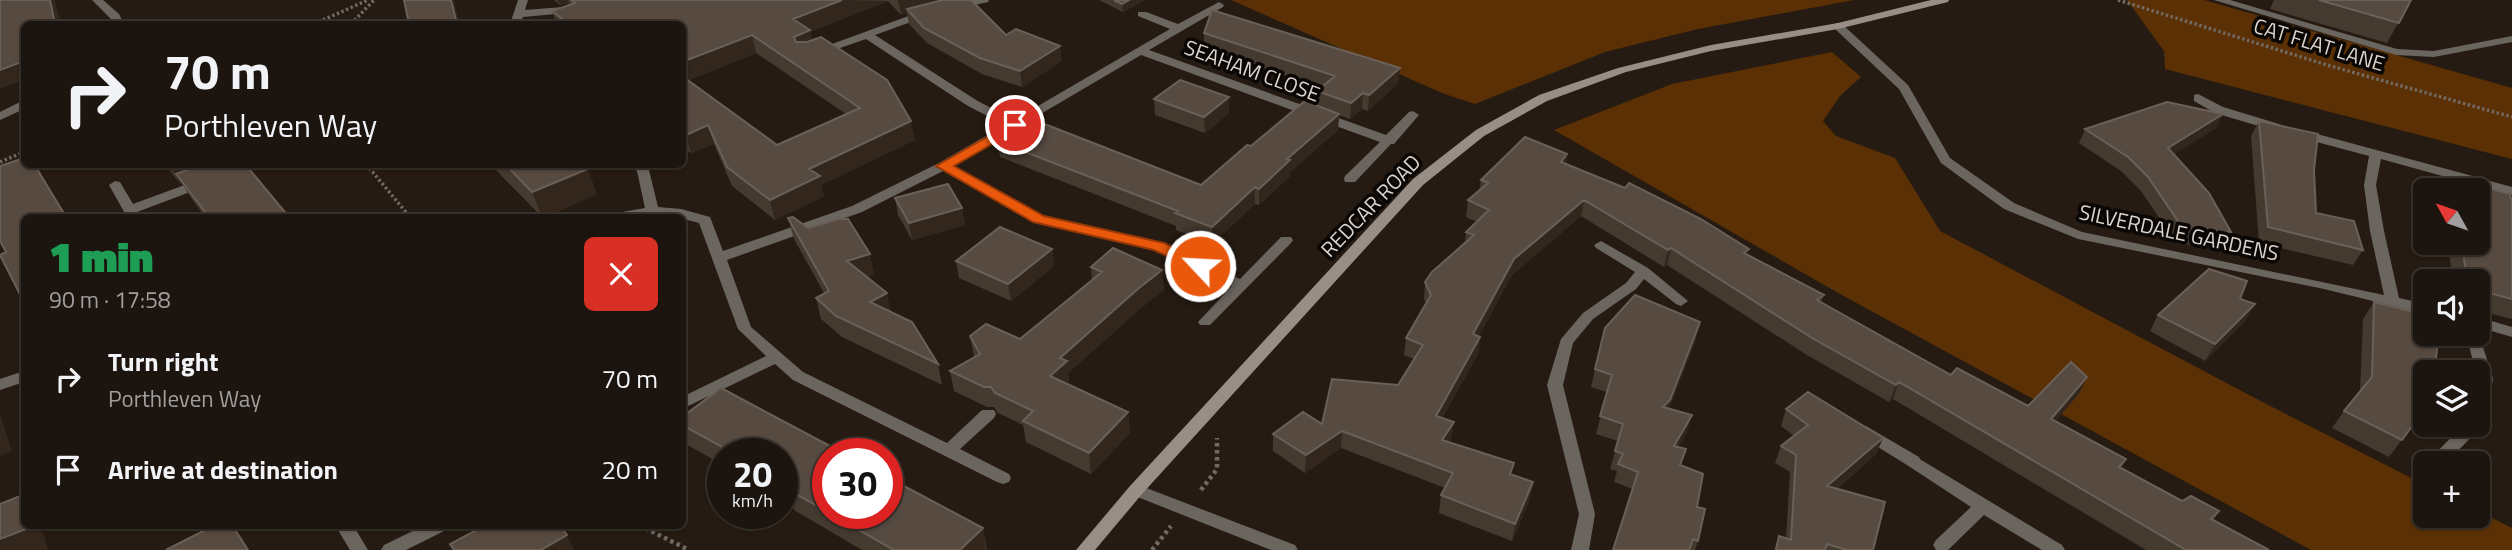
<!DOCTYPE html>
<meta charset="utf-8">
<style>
body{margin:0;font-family:"Titillium Web",sans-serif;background:#29211c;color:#f1f3f6;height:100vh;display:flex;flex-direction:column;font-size:26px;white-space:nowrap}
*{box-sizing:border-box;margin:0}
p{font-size:23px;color:#a09e9e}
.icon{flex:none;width:38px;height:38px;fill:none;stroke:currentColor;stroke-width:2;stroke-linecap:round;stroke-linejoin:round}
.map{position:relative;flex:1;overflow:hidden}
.panel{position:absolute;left:21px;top:214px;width:665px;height:315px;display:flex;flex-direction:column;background:#1c140e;border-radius:10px;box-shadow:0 2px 5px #0004,0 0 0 2px #3a332e}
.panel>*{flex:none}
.top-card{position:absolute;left:21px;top:21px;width:665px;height:147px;border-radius:10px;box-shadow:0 2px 5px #0004,0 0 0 2px #3a332e;background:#1c140e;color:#f1f3f6;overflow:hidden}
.needle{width:46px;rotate:310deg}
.tools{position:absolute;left:2413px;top:178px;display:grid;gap:14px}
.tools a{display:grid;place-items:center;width:77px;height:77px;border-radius:10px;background:#1c140e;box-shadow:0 2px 5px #0004,0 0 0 2px #3a332e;font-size:35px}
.speed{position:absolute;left:707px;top:438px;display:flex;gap:14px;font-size:35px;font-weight:700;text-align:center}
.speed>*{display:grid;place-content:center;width:91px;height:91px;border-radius:50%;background:#1c140e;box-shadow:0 2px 5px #0004,0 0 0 2px #3a332e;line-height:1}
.speed small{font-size:18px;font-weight:400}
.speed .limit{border:10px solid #d22;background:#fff;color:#111}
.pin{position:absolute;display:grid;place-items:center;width:60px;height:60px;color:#fff;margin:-30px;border:4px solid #fff;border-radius:50%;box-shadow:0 2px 7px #0007}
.me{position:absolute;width:77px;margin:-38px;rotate:295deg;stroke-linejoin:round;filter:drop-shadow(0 0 5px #0008)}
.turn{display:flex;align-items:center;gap:24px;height:147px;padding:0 28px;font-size:32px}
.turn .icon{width:91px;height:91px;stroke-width:2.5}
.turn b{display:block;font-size:49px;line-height:60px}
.round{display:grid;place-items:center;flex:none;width:74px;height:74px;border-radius:10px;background:#29211c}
.overview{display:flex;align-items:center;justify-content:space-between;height:119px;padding:0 28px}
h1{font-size:42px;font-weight:800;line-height:52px;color:#1e9e55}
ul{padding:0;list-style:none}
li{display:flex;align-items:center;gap:21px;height:91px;padding:0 28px}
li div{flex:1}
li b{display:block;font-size:26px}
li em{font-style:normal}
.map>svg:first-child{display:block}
.green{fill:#5a3004}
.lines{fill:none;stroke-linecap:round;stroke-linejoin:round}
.path-far1{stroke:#726961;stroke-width:3.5;stroke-dasharray:2.5 2.5;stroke-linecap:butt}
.path{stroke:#726961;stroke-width:4.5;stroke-dasharray:3.5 3.5;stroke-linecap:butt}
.lane{fill:#6b6560;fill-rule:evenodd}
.street{fill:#6b6560;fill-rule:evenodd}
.secondary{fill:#988e86;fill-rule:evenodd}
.wall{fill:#453a30;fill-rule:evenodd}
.shaded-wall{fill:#32261d}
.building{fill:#564a41;stroke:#6b6057;stroke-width:2}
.route{fill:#ea580c;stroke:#983908;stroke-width:2}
.labels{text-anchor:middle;stroke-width:7;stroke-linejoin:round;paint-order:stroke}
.street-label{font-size:21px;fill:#dcd4ce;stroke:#0b0704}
</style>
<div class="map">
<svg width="2512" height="550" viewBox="0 0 2512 550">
<rect width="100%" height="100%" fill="#261b12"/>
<path class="green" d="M1231 0H1854L1698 29 1605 52 1475 104 1442 93Z
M2127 0H2204L2512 88V159L2165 69 2164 51Z
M1832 52 1861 77 1840 96 1823 121 1836 136 1895 158 1940 231 2249 395 2425 485 2426 516H2478V511L2512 528V550H2311L1840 294 1554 130 1672 84Z"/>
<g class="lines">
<path class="path-far1" d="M2118 0 2327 65 2512 117
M314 24 368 0
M351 24 374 0
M0 162 24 152
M366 164 410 217"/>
<path class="path" d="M1201 490 1217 469V438
M639 525 689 550
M1152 550 1171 526"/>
<path class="lane" d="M2214 0H2230L2397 49 2434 51 2512 36V42L2434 57 2396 55Z
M2486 180 2512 187V195L2481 187 2480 184Z
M2478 331 2493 379 2486 416 2484 420 2479 421 2481 425 2479 429 2448 461H2436L2434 457 2436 453 2463 425H2478V373H2476L2466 334H2478Z
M1866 426 1919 457 1921 461 1919 465H1907L1860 436 1858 432 1860 428Z"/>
<path class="street" d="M92 0H103L119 14 124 24H114L110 18Z
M518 0H528L525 10 576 6 597 0H614L577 12 523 17 520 24H510Z
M969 0H989L988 2 956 9 951 6Z
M1219 2 1224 5 1223 7 1149 50 1386 135 1409 112 1413 111 1419 115 1394 144H1391L1355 182H1345L1344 179 1345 176 1380 142 1141 55 952 166 1043 216 1163 244 1240 279 1281 237H1291L1293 240 1291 243 1210 325H1200L1198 322 1232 286 1154 250 1034 222 943 171 862 212 727 260 751 327 803 372 947 443 982 410H994L996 414 994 418 960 449 1009 474 1011 478 1009 482 1003 484 997 482 793 380 775 364 682 409V397L766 356 738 329 699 223C667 213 643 217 609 217L611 214 645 208 637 171 630 164H644L649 170 658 207 681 209 710 217 723 251 852 206 939 163 1005 125 968 106 866 39 817 56 813 55V51L922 11H930V15L875 35 976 100 1014 120 1170 29 1138 16V12H1146L1178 24Z
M1838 23 1842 24 1908 85 1950 158 2014 203 2082 232 2384 295 2370 231 2364 185 2369 156 2298 137 2296 134 2298 131H2306L2491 181 2492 184 2486 188 2381 159 2376 185 2384 231 2399 298 2426 304V314L2324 289 2078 239 2004 209 1941 163 1899 89 1834 28V24Z
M2198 94 2223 107 2279 124 2281 127 2275 131 2215 113 2194 101V95Z
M20 102H24V109L0 120V112Z
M201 179 206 180 207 183 206 186 137 212 139 217H127L109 185 115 181 120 182 133 204Z
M1601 241 1648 268 1688 301 1681 306 1676 304 1644 279 1636 289 1593 319 1573 343 1563 385 1595 514 1589 550H1571L1579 514 1547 385 1561 339 1583 313 1626 283 1635 272 1596 248 1594 245Z
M2478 317 2512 327V337L2478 327Z
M24 371V382L0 390V379Z
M1913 455 2062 545 2065 550H2042L1984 515 1948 550H1936L1933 545 1936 540 1971 507 1907 465 1905 461 1907 457Z
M1136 484 1295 545 1298 550H1271L1130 494 1128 490 1130 486Z
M335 525H353L368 550H350Z
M425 525H449L446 530 406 550H381L384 545Z"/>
<path class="secondary" d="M1931 0H1949L1948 2 1838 29 1711 51 1626 72 1547 101 1484 136 1423 185 1142 494 1095 550H1076L1130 486 1413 179 1476 130 1539 95 1618 68 1711 45 1838 23Z"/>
</g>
<path class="wall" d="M554 0H971L1006 35 1062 61 1022 87 982 74 927 43 909 24 907 13 901 15 888 1 810 32 812 41 915 140 821 185 824 196 775 220 732 186 714 144 691 153 682 147V24H557L552 11 570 5 569 3 560 5ZM756 53 846 114 777 145 689 80Z
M1099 0H1145L1123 12Z
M2274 0H2411L2387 43 2270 9Z
M1204 33 1400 68 1398 83 1368 111 1362 109 1350 119 1339 115 1338 130 1290 172V176L1259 205 1255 204 1212 244 1176 230V226L1000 157 997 141 1201 185 1251 146 1316 105 1317 91 1322 87 1204 49Z
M1154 99 1229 113 1205 133 1155 115Z
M2259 121 2314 170 2316 213 2363 250 2353 265 2259 243 2251 136Z
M2216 128 2174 154 2231 232 2223 247 2177 244 2141 191 2121 171 2079 143 2085 129Z
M1567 154 1566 164 1747 254 1824 295 1821 302 1951 375 2028 406 2079 394 2055 421 2126 459 2121 468 2182 501 2219 511 2214 520 2269 550H2146L1893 399 1889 402 1807 355 1667 265 1664 267 1581 216 1512 275 1479 336 1480 337 1478 354 1442 418 1451 439 1449 443 1512 475 1530 499 1512 541 1439 513 1441 495 1445 488 1341 448 1305 473 1273 451V434L1322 424 1398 385 1414 359 1404 355 1406 338 1426 304 1424 299 1425 282 1465 243 1466 232 1477 222 1466 217 1468 200 1479 191 1481 180Z
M165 164H245L289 217H205L189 195 182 183 180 184Z
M490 164H583L597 194 545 217H542Z
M2454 179 2455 191H2446Z
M895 198 962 208 965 225 912 240 898 215Z
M2512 203V318L2511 319 2478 310V282H2453L2448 243H2478Z
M788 218 808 228 874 274 867 277 891 312 938 364 942 385 842 337 821 319 816 298 824 293 794 239Z
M1052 249 1054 266 1011 301 959 278 956 261Z
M1091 267 1162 270 1164 290 1141 308 1068 373 1069 382 1067 384 1128 412 1130 433 1091 474 1026 442 1023 425 998 413 994 407H987L954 391 950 371 974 357 970 336 1020 339 1092 280Z
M2240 299 2245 321 2205 361 2150 331 2158 315Z
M2374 302 2426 407 2389 457 2332 428 2344 411 2360 391 2363 319Z
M1696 340 1669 408 1687 432 1678 447 1681 465 1697 507 1698 541 1695 550H1613L1633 489 1614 482 1617 471 1610 469 1618 441 1596 434 1607 392 1591 387 1595 369Z
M1786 409 1883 438 1876 454 1837 489 1873 550H1774L1779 536 1786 538 1790 472 1775 463 1781 446 1794 436 1781 426Z
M682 417 828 453V513H887L983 528 987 550H862L794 510 792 503 782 498V453H723V465L684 443 682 439Z"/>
<path class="shaded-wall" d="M50 0H55L61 24H55Z
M451 0H454L460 24H457Z
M558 0H568L569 3 560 5Z
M842 0 888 1 810 32 814 48 798 55 794 37 793 19Z
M898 0H959L907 9V13L901 15Z
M1129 0H1145L1123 12 1122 4Z
M752 35 756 53 682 83V62Z
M1060 46 1062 61 1022 87 1020 71Z
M24 61V80L0 89V70Z
M1400 68 1398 83 1368 111 1369 95Z
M1363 93 1362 109 1350 119 1351 103Z
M1229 97V113L1205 133 1204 117Z
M1339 114 1338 130 1290 172V176L1259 205V189L1287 159Z
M2223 114 2216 128 2162 162 2168 148Z
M911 121 915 140 821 185 824 196 775 220 770 200 809 169Z
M708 125 714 144 691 153 686 135Z
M1567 154 1565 170 1561 162Z
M169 164H193L200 177 176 174 182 183 180 184Z
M588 169 597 194 545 217H542L532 192Z
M1255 187V204L1212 244V227Z
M1584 200 1581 216 1512 275 1471 351 1473 334 1514 259Z
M962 208 965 225 912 240 909 223Z
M1671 248 1667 265 1664 267 1668 250Z
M1052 249 1054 266 1011 301 1008 284Z
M870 254 874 274 852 282 847 261Z
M1162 270 1164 290 1141 308 1068 373 1069 382 1053 397 1050 376 1060 358 1139 288Z
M887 293 891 314 870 302Z
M2255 304 2245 321 2205 361 2215 344Z
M1700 322 1696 340 1666 417 1663 407Z
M682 327 687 341 682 343Z
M1480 337 1478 354 1434 433 1436 416Z
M2087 377 2079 394 2042 436 2051 419Z
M1899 382 1893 399 1889 402 1896 385Z
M1128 412 1130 433 1091 474 1089 453Z
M0 414 12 451 0 456Z
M1692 415 1687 432 1669 463 1674 446Z
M1454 422 1451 439 1440 458 1442 440Z
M1342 431 1341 448 1305 473 1306 455Z
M1883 438 1876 454 1820 503 1827 486Z
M1533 482 1530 499 1512 541 1515 524Z
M20 496 24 502V513Z
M28 525H41L48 550H0V539Z
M103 525H113L106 529Z
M983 528 986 550H960Z
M567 535 574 550H541Z"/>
<path class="building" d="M0 0H50L55 24H24V61L0 70Z
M404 0H451L457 24H409Z
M571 0H842L793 19 810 30 794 37 796 42H807L821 37 887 80 911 121 809 169 820 176 770 200 727 167 708 125 686 135 682 132V76L777 145 860 108 752 35 682 62V24H569L552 11 575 3Z
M943 0H971L1006 35 1016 29 1060 46 1020 71 980 58 924 28 907 9Z
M1114 0H1129L1122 4Z
M2319 0H2411L2399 23Z
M1212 10 1400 68 1369 95 1363 93 1351 103 1317 91 1335 76 1204 33Z
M1180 80 1229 97 1204 117 1154 99Z
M1305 101 1339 114 1287 159 1290 160 1259 189 1255 187 1212 227 1175 213 1178 211 997 141 1029 118 1201 185 1247 145 1251 146Z
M2167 102 2223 114 2168 148 2209 193 2231 232 2184 230 2148 177 2128 157 2085 129Z
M2259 121 2318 134 2314 170 2316 213 2354 221 2363 250 2268 227Z
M1525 137 1567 154 1561 162 1625 188 1629 183 1701 219 1749 249 1744 253 1824 295 1817 300 1951 375 1957 368 2028 406 2071 362 2087 377 2051 419 2126 459 2119 467 2182 501 2191 496 2219 511 2211 519 2269 550H2186L1899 382 1896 385 1812 338 1671 248 1668 250 1584 200 1514 259 1473 334 1480 337 1436 416 1454 422 1442 440 1514 463 1510 474 1533 482 1515 524 1441 495 1453 473 1342 431 1306 455 1273 434 1303 412 1322 424 1332 379 1398 385 1423 345 1406 338 1431 295 1425 282 1432 272 1474 235 1466 232 1489 210 1468 200 1488 183 1481 180Z
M24 158V164H34L66 217H24V302L0 255 6 252 0 241V166Z
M195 164H245L289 217H209L176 174 195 167Z
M505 164H583L588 169 532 192Z
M2454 179 2510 194 2512 203V299L2478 290V282H2467L2462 243H2478V191H2455Z
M948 184 962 208 909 223 895 198Z
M793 217 808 228 839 219H848L870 254 847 261 887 293 870 302 912 322 938 364 836 316 816 298 829 291 788 218Z
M1000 227 1052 249 1008 284 956 261Z
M1113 248 1162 270 1139 288 1060 358 1067 361 1050 376 1128 412 1089 453 1023 421 1033 411 995 393 991 387H984L950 371 980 354 970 336 986 324 1020 339 1102 272 1091 267Z
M2209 269 2247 281 2240 299 2255 304 2215 344 2158 315Z
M1635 295 1700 322 1670 400 1663 407 1692 415 1674 446 1686 449 1680 465 1703 474 1697 507 1705 509 1698 541 1693 539 1689 550H1613L1638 472 1618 464 1623 454 1615 451 1623 424 1600 416 1612 375 1595 369 1605 328Z
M2374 302 2426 315V334H2439L2434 373H2426V407L2402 440 2344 411 2372 377Z
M721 388 843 453H828V512L787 489 791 485 782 480V453H733L682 425V417Z
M1808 392 1883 438 1827 486 1885 502 1873 550H1847L1827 544 1825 550H1776L1779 536 1791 540 1796 455 1781 446 1808 425 1786 409Z
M887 477 983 528 960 550H894L829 513H887Z
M20 496 24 513V525H28L29 528 0 539V504Z
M215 525H232L248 550H166Z
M486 525H560L567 535 541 550H454L450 544Z"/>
<path class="route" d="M1015 121 1020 122V128L954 166 1044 216 1164 243 1205 262 1208 266 1205 269H1194L1154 250 1033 222 936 166Z"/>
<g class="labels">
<g class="street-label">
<text transform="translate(2319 45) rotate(17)" y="7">CAT FLAT LANE</text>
<text transform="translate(1252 71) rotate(20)" y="7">SEAHAM CLOSE</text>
<text transform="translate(1371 206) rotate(-46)" y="7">REDCAR ROAD</text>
<text transform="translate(2179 233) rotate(12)" y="7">SILVERDALE GARDENS</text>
</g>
</g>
</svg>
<div class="tools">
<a><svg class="needle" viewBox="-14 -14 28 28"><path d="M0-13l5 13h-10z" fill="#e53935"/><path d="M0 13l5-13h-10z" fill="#a09e9e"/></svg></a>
<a><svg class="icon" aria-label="sound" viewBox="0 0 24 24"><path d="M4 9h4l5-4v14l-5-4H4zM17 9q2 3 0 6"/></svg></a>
<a><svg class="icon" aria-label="layers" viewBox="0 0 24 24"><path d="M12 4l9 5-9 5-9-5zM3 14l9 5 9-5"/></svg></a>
<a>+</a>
</div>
<div class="speed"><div>20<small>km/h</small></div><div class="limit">30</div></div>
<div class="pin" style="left:1015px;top:125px;background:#d93025"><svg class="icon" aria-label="arrive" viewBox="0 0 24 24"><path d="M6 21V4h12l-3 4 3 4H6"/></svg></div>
<svg class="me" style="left:1200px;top:266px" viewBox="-20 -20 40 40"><circle r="17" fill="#ea580c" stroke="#fff" stroke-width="3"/><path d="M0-11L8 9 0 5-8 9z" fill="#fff"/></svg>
<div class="top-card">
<div class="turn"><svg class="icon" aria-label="right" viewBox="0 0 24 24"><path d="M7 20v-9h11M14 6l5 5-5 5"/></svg><div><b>70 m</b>Porthleven Way</div></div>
</div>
<section class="panel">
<div class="overview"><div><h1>1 min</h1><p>90 m · 17:58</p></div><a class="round" style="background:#d93025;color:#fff"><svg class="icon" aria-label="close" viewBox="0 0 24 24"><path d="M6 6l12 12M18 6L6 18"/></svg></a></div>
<ul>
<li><svg class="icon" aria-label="right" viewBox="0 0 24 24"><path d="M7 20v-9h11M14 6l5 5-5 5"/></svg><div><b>Turn right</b><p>Porthleven Way</p></div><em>70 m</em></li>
<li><svg class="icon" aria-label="arrive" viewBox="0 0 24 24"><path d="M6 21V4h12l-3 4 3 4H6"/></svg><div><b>Arrive at destination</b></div><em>20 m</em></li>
</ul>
</section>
</div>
